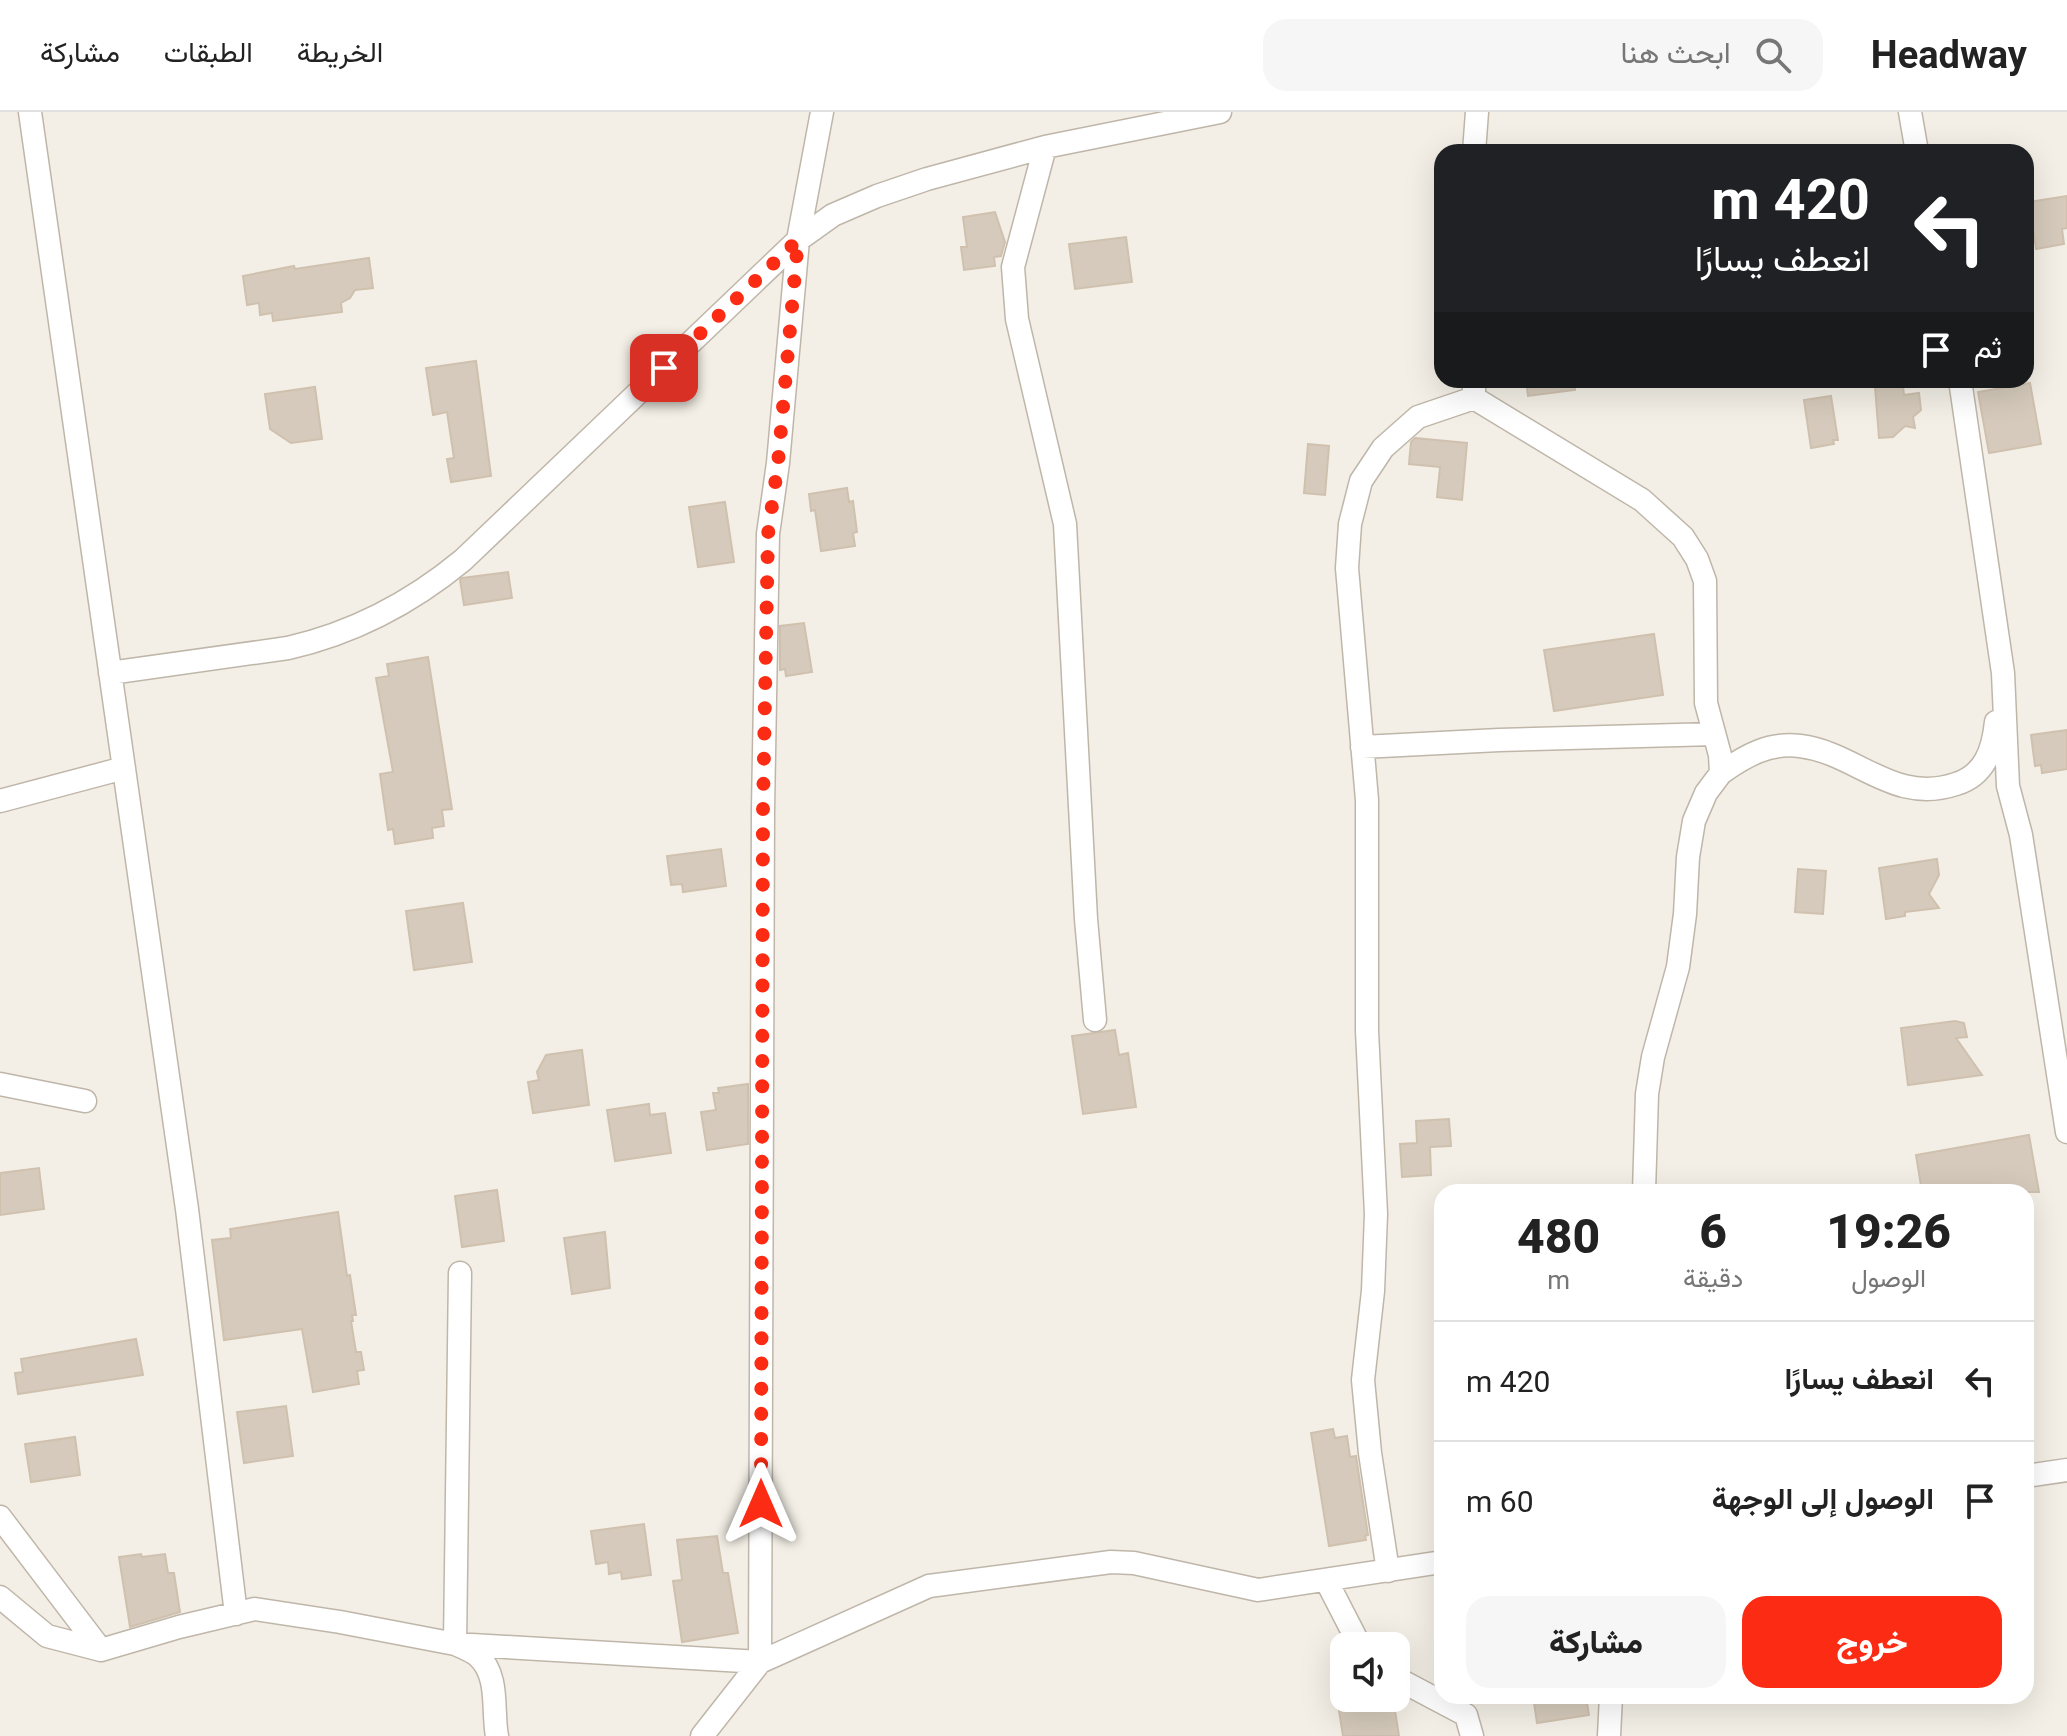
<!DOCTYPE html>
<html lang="ar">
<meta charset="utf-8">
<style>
body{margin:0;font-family:Roboto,Vazirmatn,sans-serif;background:#f6f6f6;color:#222;direction:rtl;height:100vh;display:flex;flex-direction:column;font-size:30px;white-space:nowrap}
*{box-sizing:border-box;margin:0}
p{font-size:26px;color:#767676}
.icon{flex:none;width:44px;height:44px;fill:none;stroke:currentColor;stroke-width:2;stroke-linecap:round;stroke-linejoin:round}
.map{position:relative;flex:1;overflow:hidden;direction:ltr}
.details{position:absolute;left:1434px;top:1072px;width:600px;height:520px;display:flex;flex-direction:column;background:#fff;border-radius:24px;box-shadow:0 8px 32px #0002;direction:rtl}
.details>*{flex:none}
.hud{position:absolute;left:1434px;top:32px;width:600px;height:244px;border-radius:24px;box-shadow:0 8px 32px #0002;direction:rtl;background:#202124;color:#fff;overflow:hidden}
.fabs{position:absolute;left:1330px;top:1520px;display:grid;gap:16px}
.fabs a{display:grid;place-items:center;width:80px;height:80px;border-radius:16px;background:#fff;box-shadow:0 8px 32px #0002;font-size:40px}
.pin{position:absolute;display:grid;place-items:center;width:68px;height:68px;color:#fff;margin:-34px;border-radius:16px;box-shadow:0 4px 12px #0006}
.me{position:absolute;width:88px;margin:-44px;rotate:0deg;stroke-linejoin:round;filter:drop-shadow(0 0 6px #0008)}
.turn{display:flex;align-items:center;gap:28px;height:168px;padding:0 32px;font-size:36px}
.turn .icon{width:104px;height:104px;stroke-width:2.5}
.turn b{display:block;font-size:56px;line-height:68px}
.then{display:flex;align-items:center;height:76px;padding:0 32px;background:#0003;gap:16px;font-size:30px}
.eta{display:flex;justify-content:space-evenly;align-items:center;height:136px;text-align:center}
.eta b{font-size:48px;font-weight:800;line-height:56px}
.cta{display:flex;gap:16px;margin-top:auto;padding:16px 32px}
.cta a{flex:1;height:92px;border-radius:24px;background:#fc2b14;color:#fff;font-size:32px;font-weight:800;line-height:92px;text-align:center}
.cta a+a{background:#f6f6f6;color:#222}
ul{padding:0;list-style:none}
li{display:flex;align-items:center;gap:24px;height:120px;padding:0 32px;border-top:2px solid #e0e0e0}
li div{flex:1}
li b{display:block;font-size:30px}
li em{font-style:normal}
header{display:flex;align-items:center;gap:48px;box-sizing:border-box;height:112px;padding:0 40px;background:#fff;border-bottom:2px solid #e0e0e0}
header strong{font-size:38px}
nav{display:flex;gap:44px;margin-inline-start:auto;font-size:28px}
.search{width:560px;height:72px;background:#f6f6f6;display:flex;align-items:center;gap:20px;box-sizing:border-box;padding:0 28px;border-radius:24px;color:#767676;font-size:30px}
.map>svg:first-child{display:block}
.building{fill:#d5cabb;stroke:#d0c1af;stroke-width:2}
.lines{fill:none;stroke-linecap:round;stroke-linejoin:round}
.minor-casing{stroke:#bfb6a9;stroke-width:25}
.minor{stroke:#fff;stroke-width:22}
.route{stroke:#fc2b14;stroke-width:14;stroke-dasharray:0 25.2}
</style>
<header>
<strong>Headway</strong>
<div class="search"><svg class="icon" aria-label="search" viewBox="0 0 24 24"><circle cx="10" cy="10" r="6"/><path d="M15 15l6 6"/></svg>ابحث هنا</div>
<nav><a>الخريطة</a><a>الطبقات</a><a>مشاركة</a></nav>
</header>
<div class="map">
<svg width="2067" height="1624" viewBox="0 0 2067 1624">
<rect width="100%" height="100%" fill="#f3efe6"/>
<path class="building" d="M2067 84V116L2062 117 2064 132 2036 137 2029 90Z
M995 100 1005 130 1001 144 994 145 995 154 964 158 961 135H967L963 105Z
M1126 125 1132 170 1075 177 1069 132Z
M369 146 373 176 355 178 350 186 341 191 342 200 273 209 272 201 260 203 259 191 247 193 243 164 294 154 295 157Z
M476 249 491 364 451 370 447 347 454 346 447 300 433 303 426 256Z
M1526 268H1574L1575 278 1528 284Z
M2030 271 2041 332 1989 341 1978 280Z
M1903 273 1904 283 1919 281 1921 298 1913 305 1915 316 1905 314 1893 325 1879 326 1875 275Z
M315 275 322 327 291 331 270 317 265 282Z
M1831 284 1838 328H1833L1834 332 1811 336 1804 288Z
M1415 326 1467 331 1462 388 1437 385 1440 355 1409 352 1411 330Z
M1308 332 1329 334 1325 383 1304 381Z
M847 376 849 390 853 389 857 420 853 421 855 434 821 439 815 398 811 399 809 382Z
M725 390 734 450 698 455 689 395Z
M508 460 512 486 464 493 460 468 462 466Z
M804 511 812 560 786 564 785 557 780 558V514Z
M1654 522 1663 583 1554 599 1544 538Z
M428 545 452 697 442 698 444 714 432 716 433 726 395 732 393 717 388 718 380 662 393 660 376 566 389 564 387 552Z
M2067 618V657L2042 661 2041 653 2035 654 2031 623Z
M721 737 726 774 683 780 682 772 671 773 667 744Z
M1937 747 1939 763 1929 782 1939 796 1905 800V804L1886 807 1879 756Z
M1798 757 1826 759 1823 802 1795 800Z
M463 791 472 850 414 858 406 799Z
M1955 909 1964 911 1967 925 1956 926 1982 963 1908 973 1901 916Z
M1115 918 1119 943 1128 941 1136 995 1083 1002 1072 924Z
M582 938 589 993 533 1001 528 970 539 968 537 960 546 943Z
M748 972V1032L707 1038 701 1000 716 998 713 981H719L718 976Z
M649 992 650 1003 665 1001 671 1041 615 1049 607 998Z
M1449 1007 1451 1034 1430 1035 1431 1063 1402 1065 1400 1032 1417 1031 1416 1009Z
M2029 1023 2039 1080H1922L1916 1043Z
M39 1056 44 1097 0 1103V1061Z
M497 1078 504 1129 462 1135 455 1084Z
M338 1100 347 1164 350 1163 356 1203H352L353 1209H351L356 1240H361L364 1258 357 1259 359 1272 313 1280 302 1217 224 1228 212 1128 231 1126 230 1117Z
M605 1120 610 1176 572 1182 564 1126Z
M136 1227 143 1263 18 1282 15 1261 23 1260 21 1247Z
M286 1294 293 1344 244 1351 237 1300Z
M1333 1317 1335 1326 1347 1324 1350 1345 1356 1344 1368 1423 1365 1424 1366 1428 1329 1434 1311 1321Z
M75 1325 80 1363 31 1370 25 1332Z
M644 1412 651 1463 622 1467 621 1460 609 1462 608 1450 596 1452 591 1419Z
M717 1424 723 1461H728L738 1521 682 1530 673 1469 682 1468 677 1428Z
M141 1442 142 1445 165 1442 168 1461H174L180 1500 130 1515 119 1445Z
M1533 1584H1586L1589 1603 1537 1611Z
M1337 1586H1393L1399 1624H1343Z"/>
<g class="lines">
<g class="minor-casing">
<path id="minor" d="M30 0 187 1097 236 1502
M1910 0 1917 40
M1045 35 1013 155 1017 207 1065 412 1086 807 1095 908
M1474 40 1477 0
M1474 268V286L1642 388 1683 425 1697 447 1705 469 1706 591 1720 643 1721 661 1706 681 1694 709 1688 745 1685 802 1678 855 1653 945 1647 982 1644 1080
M1960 268 2003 561 2008 674 2021 723 2067 1020
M110 561 288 536C354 521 411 491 463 448L798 128 833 103 877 84 927 67 1045 35 1220 0
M1362 635 1499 628 1714 622
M1721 661C1745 644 1769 630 1800 634 1857 641 1893 693 1956 672 1985 663 1993 638 1996 610
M0 689 124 656
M0 972 85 989
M460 1161 455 1532C462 1535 472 1539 478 1544 500 1564 492 1599 497 1624
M2026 1364 2067 1358
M0 1405 101 1538
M1388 1459 1370 1341 1363 1268 1373 1179 1376 1102 1367 919V688L1347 456 1350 412 1361 369 1383 336 1418 305 1474 286
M1326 1468 1360 1534
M0 1485 47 1524 101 1538 179 1515 255 1497 340 1510 455 1532 760 1550 929 1474 1111 1450 1134 1451 1258 1478 1442 1450
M1396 1566 1466 1603 1472 1624
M702 1624 760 1550 763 697 768 422 778 351 798 128 822 0
M1609 1624 1611 1584"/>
</g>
<use href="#minor" class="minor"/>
</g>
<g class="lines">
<path class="route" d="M664 256 798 128 778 351 768 422 763 697 761 1392"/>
</g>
</svg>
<div class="fabs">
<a><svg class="icon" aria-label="sound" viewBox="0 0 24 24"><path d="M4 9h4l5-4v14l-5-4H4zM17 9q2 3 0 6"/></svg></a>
</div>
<div class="pin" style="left:664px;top:256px;background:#d93025"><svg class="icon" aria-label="arrive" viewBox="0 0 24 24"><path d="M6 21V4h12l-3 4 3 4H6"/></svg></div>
<svg class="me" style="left:761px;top:1392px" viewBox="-20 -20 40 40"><path d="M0-17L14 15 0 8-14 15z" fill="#fc2b14" stroke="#fff" stroke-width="4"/></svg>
<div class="hud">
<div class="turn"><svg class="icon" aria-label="left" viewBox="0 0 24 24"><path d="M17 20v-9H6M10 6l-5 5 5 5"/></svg><div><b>420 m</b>انعطف يسارًا</div></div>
<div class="then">ثم<svg class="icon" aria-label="arrive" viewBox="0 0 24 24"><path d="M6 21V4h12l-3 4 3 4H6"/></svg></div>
</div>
<section class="details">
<div class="eta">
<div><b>19:26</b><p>الوصول</p></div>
<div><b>6</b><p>دقيقة</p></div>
<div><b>480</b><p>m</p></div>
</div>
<ul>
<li><svg class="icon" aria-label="left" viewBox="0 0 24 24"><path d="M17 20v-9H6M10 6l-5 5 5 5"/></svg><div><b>انعطف يسارًا</b></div><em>420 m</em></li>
<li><svg class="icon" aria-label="arrive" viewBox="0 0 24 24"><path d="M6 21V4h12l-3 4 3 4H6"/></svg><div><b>الوصول إلى الوجهة</b></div><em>60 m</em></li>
</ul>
<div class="cta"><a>خروج</a><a>مشاركة</a></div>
</section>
</div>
